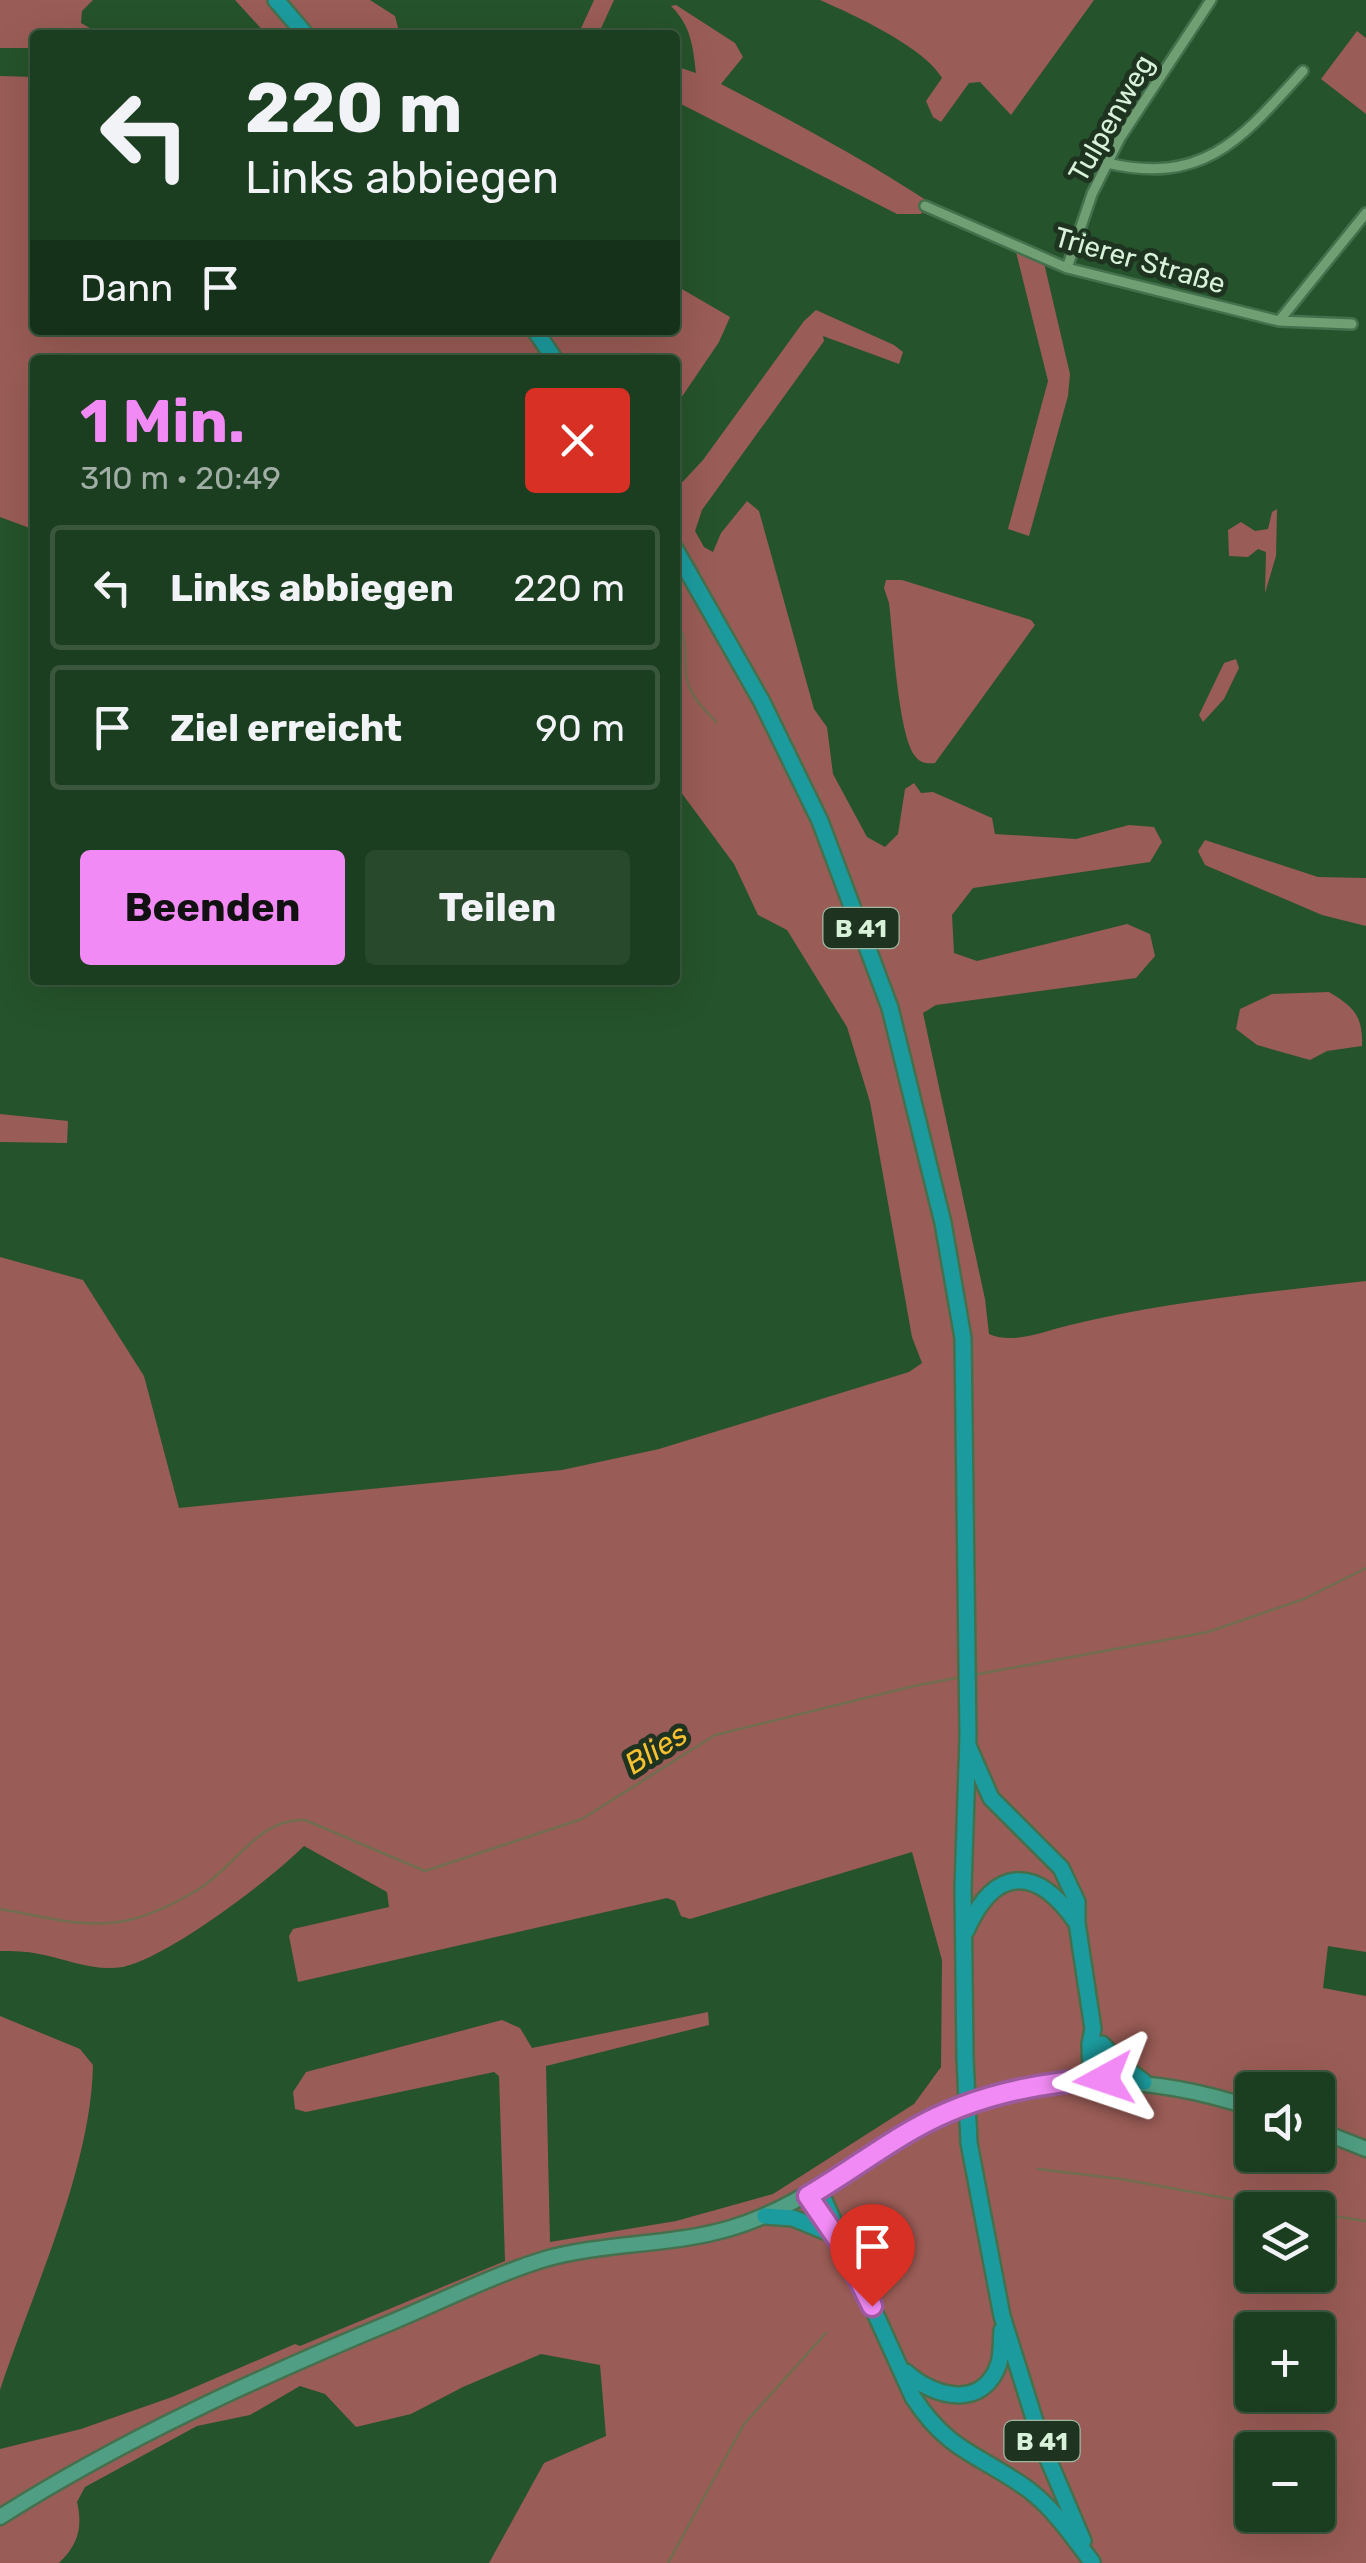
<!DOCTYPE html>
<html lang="de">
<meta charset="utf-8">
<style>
body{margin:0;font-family:Rubik,sans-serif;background:#29492d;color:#f1f3f6;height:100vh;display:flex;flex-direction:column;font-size:38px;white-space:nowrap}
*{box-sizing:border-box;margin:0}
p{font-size:32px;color:#a0aea5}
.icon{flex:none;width:55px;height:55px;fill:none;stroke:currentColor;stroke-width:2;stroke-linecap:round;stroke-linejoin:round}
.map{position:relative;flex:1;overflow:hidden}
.side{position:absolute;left:30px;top:355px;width:650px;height:630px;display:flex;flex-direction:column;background:#1c3e20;border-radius:10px;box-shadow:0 10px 40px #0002,0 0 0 2px #3a573e}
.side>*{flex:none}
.hud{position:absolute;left:30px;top:30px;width:650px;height:305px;border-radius:10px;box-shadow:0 10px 40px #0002,0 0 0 2px #3a573e;background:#1c3e20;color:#f1f3f6;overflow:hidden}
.fabs{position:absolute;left:1235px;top:2072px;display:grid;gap:20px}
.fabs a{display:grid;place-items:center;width:100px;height:100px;border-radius:10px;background:#1c3e20;box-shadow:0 10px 40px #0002,0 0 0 2px #3a573e;font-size:50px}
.pin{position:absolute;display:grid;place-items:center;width:85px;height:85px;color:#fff;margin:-102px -42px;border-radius:50% 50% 50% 0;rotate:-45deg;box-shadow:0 0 10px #0007}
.pin .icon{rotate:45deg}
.me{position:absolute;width:110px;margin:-55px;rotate:265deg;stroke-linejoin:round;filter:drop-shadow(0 0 8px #0008)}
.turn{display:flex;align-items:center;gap:35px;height:210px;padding:0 50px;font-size:45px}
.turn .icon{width:130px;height:130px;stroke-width:2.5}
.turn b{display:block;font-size:70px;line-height:85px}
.then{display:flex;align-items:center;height:95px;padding:0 50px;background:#0003;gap:20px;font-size:38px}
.round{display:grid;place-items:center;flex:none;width:105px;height:105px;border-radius:10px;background:#29492d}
.summary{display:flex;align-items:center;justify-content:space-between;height:170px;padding:0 50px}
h1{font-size:60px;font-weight:700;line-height:75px;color:#f18af4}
.primary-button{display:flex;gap:20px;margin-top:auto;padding:20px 50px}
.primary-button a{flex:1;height:115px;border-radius:10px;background:#f18af4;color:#111;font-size:40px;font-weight:700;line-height:115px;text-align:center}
.primary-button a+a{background:#29492d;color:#f1f3f6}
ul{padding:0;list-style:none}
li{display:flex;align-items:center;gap:30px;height:125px;margin:0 20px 15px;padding:0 30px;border:5px solid #3a573e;border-radius:10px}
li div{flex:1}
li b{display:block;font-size:38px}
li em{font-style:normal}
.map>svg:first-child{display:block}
.green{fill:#9a5c56;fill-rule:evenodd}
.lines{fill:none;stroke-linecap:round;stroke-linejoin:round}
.stream{stroke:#706e4f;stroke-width:2.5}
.minor-casing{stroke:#45704d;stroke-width:14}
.secondary-casing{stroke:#45704d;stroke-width:19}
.trunk-casing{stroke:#45704d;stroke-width:20}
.minor{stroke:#6f9f73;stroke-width:9}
.secondary{stroke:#509e83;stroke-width:14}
.trunk{stroke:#1c9b9e;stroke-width:15}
.trunk-bridge-casing{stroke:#45704d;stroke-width:20;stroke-linecap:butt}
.trunk-bridge{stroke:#1c9b9e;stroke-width:15}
.route-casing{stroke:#9d5a9f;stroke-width:25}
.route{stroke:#f18af4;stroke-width:18}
.labels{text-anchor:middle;stroke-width:10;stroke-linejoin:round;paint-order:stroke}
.shield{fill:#1f3321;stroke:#a0b9a2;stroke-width:2.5}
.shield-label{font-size:25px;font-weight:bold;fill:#d8f2d9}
.street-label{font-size:28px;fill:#d8f2d9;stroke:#1f3321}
.water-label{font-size:30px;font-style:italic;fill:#f8c12f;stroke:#1f3321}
</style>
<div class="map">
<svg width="1366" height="2563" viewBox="0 0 1366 2563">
<rect width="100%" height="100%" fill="#25532b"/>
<path class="green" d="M0 0H93L82 11 81 23 102 35H35V48H0Z
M235 0H370L395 16 398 28 437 35H267Z
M594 0H614L598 35H578Z
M820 0H1094L1011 115 980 82 969 83 941 122 933 117 926 101 942 78C924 47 854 15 820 0Z
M676 5 735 43 743 57 721 84C792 121 862 158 929 202L921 214H897L675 101V66L696 73C693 46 691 26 671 6Z
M1357 31 1366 38V114L1321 79Z
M0 76 35 77V330H675V285L730 317 719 342 675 407V360H35V530L0 517Z
M1016 252 1044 263 1070 374 1068 396 1029 536 1008 529 1048 381Z
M816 310 894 345 903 352 899 364 823 336 824 341 702 510 695 531 704 547 713 552 721 533 747 501 759 511 814 709 827 727 833 774 867 837 885 847 898 834 905 789 914 783 921 793 933 792 992 818 995 834 1076 839 1129 825 1154 827 1162 842 1150 862 973 888 952 915 954 953 977 961 1127 924 1150 934 1155 956 1136 978 936 1005 923 1013 985 1299 989 1334C1015 1345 1043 1331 1070 1325 1168 1301 1268 1292 1366 1281V1952L1328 1946 1323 1988 1366 1996V2563H489L544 2463 606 2436 600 2365 541 2354 463 2387 411 2414 356 2427 325 2394 300 2386 250 2415 197 2426 85 2487 77 2502C83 2527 78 2545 59 2563H0V2449L81 2429 172 2397 295 2344 300 2346 505 2261 499 2076 494 2072 306 2112 295 2109 293 2092 306 2072 502 2020 520 2028 532 2048 708 2012 709 2025 546 2066 550 2242 676 2221 773 2194 914 2104 941 2067 942 1960 912 1852 690 1919 681 1916 675 1901 667 1898 298 1982 289 1936 293 1929 389 1907 387 1892 304 1846C270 1880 169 1957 123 1967 95 1972 66 1959 39 1954 26 1951 13 1951 0 1951V1257L83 1280 144 1376 179 1508 562 1470 659 1449 909 1372 922 1363 912 1337 870 1102 847 1027 787 930 758 915 734 864 675 784V490L703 460 804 321ZM1252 2090H1318V2155H1252ZM1252 2210H1318V2275H1252ZM1252 2330H1318V2395H1252ZM1252 2450H1318V2515H1252Z
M1277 509 1276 556 1265 593 1266 552 1258 549 1248 557 1229 556 1228 530 1241 522 1255 531 1268 529 1272 512Z
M886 580H902L1031 620 1035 625 935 763C927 764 920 763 915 756 898 734 893 635 889 603L884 588Z
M1236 659 1239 668 1224 699 1203 722 1199 715 1224 663Z
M1205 840 1318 877 1366 878V926L1322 915 1205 865 1198 851Z
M1329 992C1354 1007 1363 1016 1362 1046L1327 1051 1310 1060 1257 1045 1236 1029 1240 1009 1272 994Z
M0 1114 68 1121 67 1143 0 1142Z
M0 2016 80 2049 93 2065C91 2169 33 2290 0 2390Z"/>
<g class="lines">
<path class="stream" d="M675 620C689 638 684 654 686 674 688 694 703 708 716 722
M973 1675 1208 1632 1304 1599 1366 1568
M0 1909C42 1916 87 1930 129 1920 151 1915 179 1901 199 1889 234 1868 259 1817 305 1820L425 1871 582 1819 715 1735 914 1686 961 1677
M1038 2169 1121 2179 1291 2210
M1318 2214 1366 2221
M668 2563 744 2424 826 2333"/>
<g class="minor-casing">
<path id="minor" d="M1107 163C1205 186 1243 137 1303 71
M925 206 1067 268 1279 321 1352 324
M1067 268 1092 194 1120 138 1211 0
M1279 321 1366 213"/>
</g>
<g class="secondary-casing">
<path id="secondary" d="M1318 2130 1366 2149
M0 2517C123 2439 257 2378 392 2322 442 2301 493 2275 545 2259 606 2242 671 2246 731 2228 801 2207 853 2161 916 2128 1024 2071 1139 2070 1252 2108"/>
</g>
<g class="trunk-casing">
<path id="trunk" d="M276 0 306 35
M535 330 555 360
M675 549 762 702 820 821 890 1008 943 1223 963 1338 968 1737 963 1888 965 2057
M969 1748 991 1798 1061 1868 1070 1887 1077 1902V1923L1093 2029 1090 2044 1091 2080
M966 1931C995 1865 1037 1866 1076 1922
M1102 2044 1104 2079
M1103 2045 1121 2065 1144 2082
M969 2143 1002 2316 1043 2447 1083 2541
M819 2189 913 2397C949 2453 980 2454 1029 2490 1055 2510 1073 2537 1092 2562
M808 2195 827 2226
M765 2216 793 2218 832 2234
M906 2372C934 2398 984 2410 999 2363 1002 2353 1001 2341 1002 2330"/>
</g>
<use href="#minor" class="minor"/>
<use href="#secondary" class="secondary"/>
<use href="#trunk" class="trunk"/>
<g class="trunk-bridge-casing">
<path id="trunk-bridge" d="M965 2057 969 2143"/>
</g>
<use href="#trunk-bridge" class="trunk-bridge"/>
</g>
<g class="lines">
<g class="route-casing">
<path id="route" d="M872 2306 841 2244 808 2196C844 2175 877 2150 912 2130 971 2096 1037 2082 1104 2079"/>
</g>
<use href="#route" class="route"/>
</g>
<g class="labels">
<g class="shield">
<rect x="823.5" y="908" width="75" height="40" rx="8"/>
<rect x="1004.5" y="2421" width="75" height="40" rx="8"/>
</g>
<g class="shield-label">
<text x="861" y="937">B 41</text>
<text x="1042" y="2450">B 41</text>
</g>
<g class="street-label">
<text transform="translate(1111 118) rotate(-60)" y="10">Tulpenweg</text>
<text transform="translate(1140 260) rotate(16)" y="10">Trierer Straße</text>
</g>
<g class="water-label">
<text transform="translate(656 1749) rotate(-32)" y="10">Blies</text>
</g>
</g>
</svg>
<div class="fabs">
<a><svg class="icon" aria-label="sound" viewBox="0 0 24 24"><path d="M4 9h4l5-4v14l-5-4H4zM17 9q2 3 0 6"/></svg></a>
<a><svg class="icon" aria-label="layers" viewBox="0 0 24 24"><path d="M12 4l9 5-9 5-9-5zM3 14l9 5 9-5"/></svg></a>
<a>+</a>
<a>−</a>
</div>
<div class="pin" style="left:872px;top:2306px;background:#d93025"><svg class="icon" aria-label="arrive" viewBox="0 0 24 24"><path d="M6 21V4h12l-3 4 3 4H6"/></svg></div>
<svg class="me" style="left:1104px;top:2079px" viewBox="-20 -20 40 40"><path d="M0-17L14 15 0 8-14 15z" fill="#f18af4" stroke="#fff" stroke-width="4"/></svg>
<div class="hud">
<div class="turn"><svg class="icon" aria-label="left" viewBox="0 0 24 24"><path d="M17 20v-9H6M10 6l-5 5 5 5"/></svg><div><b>220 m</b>Links abbiegen</div></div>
<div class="then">Dann<svg class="icon" aria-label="arrive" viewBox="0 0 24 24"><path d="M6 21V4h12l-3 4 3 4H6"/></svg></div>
</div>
<section class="side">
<div class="summary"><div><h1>1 Min.</h1><p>310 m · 20:49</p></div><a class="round" style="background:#d93025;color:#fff"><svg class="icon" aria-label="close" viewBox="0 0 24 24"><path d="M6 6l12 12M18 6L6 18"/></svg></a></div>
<ul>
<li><svg class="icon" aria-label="left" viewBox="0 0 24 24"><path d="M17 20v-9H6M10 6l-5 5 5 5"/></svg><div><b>Links abbiegen</b></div><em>220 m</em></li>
<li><svg class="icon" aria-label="arrive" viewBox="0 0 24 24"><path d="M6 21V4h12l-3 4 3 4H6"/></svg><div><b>Ziel erreicht</b></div><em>90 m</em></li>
</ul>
<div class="primary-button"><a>Beenden</a><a>Teilen</a></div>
</section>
</div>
